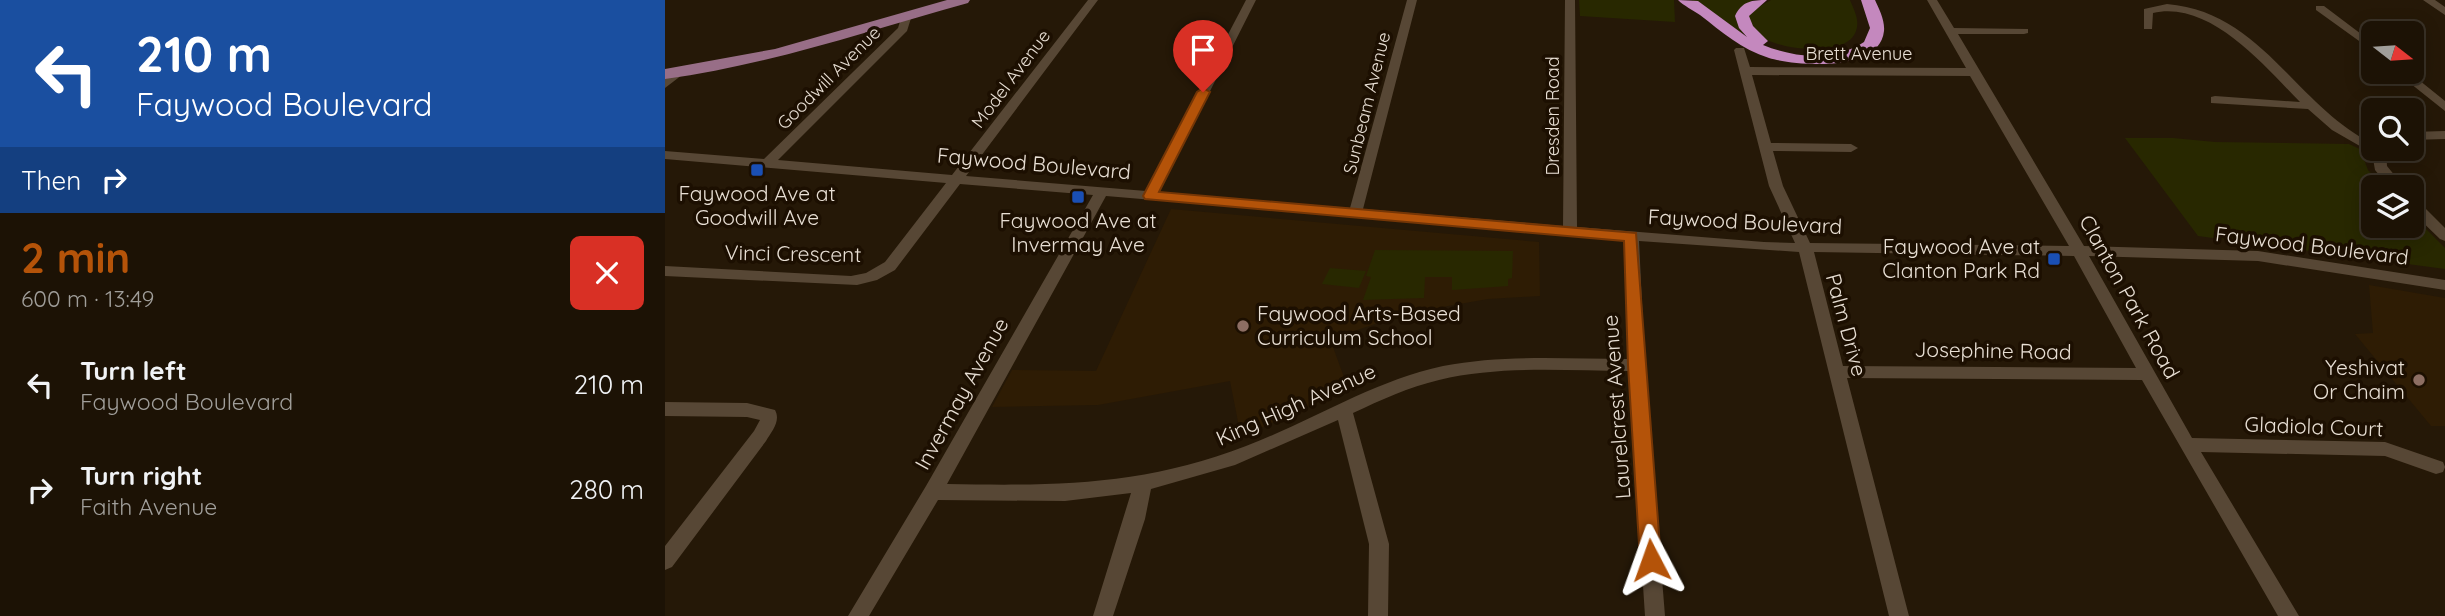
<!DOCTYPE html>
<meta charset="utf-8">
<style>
body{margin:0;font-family:Quicksand,sans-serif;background:#251b0f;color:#f1f3f6;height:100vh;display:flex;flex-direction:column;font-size:26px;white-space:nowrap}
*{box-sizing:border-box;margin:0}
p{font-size:23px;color:#a09e9a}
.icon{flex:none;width:38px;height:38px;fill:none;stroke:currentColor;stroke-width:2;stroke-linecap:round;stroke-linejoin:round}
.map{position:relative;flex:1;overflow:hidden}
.details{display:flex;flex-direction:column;background:#1c1205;width:665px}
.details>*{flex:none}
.hud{background:#1a4fa0;color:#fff;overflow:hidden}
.needle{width:46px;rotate:107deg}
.tools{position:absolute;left:1696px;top:21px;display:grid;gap:14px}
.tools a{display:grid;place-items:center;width:63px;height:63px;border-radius:10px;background:#1c1205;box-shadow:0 4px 18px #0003,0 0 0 2px #3a3227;font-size:35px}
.pin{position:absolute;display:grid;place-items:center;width:60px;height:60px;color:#fff;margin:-72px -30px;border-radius:50% 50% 50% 0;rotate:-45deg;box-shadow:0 0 7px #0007}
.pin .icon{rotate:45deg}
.me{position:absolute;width:77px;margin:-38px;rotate:356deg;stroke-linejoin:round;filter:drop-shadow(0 0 5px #0008)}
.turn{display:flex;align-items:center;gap:24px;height:147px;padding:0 21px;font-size:32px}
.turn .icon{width:91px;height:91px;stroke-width:2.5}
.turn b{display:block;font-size:49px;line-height:60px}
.then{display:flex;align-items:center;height:66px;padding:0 21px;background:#0003;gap:14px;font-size:26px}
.round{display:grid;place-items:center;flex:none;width:74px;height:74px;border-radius:10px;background:#251b0f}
.overview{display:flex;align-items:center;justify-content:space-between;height:119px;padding:0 21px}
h1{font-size:42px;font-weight:800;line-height:52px;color:#b45309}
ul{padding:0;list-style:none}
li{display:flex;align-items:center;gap:21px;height:105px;padding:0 21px}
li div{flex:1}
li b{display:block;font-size:26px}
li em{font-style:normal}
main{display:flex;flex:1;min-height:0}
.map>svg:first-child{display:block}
.built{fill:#2e1c04}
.green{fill:#282800}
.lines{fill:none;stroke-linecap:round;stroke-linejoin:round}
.minor{fill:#574735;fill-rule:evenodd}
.major{fill:#986e87;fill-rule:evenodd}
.highway{fill:#c488be;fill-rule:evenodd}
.route{fill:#b45309;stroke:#753606;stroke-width:2}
.transit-dot{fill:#1a4fb4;stroke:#1c0f01;stroke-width:2.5}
.education-dot{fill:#8d6e63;stroke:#1c0f01;stroke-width:2.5}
.labels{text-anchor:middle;stroke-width:7;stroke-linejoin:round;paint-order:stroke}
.far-street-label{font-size:18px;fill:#e8dfd4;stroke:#1c0f01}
.street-label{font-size:21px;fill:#e8dfd4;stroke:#1c0f01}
.poi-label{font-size:21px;fill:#e8dfd4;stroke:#1c0f01}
</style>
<main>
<section class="details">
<div class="hud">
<div class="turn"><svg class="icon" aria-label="left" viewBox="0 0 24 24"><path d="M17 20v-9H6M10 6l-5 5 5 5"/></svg><div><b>210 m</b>Faywood Boulevard</div></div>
<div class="then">Then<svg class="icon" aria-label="right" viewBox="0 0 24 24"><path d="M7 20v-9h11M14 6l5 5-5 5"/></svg></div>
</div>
<div class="overview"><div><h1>2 min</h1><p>600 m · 13:49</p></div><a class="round" style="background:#d93025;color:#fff"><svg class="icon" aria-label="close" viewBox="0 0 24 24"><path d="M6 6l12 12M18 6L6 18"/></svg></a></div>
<ul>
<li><svg class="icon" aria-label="left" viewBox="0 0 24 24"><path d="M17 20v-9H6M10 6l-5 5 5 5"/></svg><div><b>Turn left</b><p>Faywood Boulevard</p></div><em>210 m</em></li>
<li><svg class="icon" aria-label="right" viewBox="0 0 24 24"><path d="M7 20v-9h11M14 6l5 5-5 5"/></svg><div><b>Turn right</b><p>Faith Avenue</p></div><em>280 m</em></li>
</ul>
</section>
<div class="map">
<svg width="1780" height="616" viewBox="0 0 1780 616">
<rect width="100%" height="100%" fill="#251807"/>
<path class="built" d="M506 209 874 242 875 296 823 299 743 313 665 339 683 388 576 437 565 381 433 405 327 407 347 370 431 371Z
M1704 285 1780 298V426H1766L1690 334 1708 333Z"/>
<path class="green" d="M914 0H1009L1010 22 915 16Z
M1027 0H1088L1079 6V32L1075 34Z
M1106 0H1185C1189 10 1195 20 1191 31 1182 59 1109 51 1092 33 1089 29 1086 23 1083 19L1085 12Z
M1460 138H1508L1550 142 1684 144 1695 149 1703 170 1719 187H1708V226H1746L1747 215 1780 248V269L1533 236Z
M710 250 848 251 847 278 843 279V286L787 290V277H760L759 298 698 300 706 277 701 276Z
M665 268 701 271 694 288 657 284Z"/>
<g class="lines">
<path class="minor" d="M423 0H433L301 176 481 191 581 0H591L494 192 685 208 742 0H752L698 209 898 226 900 0H910L912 227 1099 242 1130 243 1104 186 1069 50 1071 48H1079L1085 67 1301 68 1262 0H1272L1289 28 1363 29V33L1359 34H1293L1419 246 1593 251 1780 280V290L1593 261 1424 256 1527 438 1720 442 1778 462 1780 467 1778 472 1771 474 1720 456 1536 452 1634 616H1613L1477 380 1182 378 1244 616H1224L1134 252 974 241 980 365 1000 616H980L964 371C901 371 836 365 774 380 744 387 716 400 688 413L724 544 723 616H703L704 544 673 420 570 465 486 489 480 519 448 616H428L466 493 400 501 273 500 204 616H183L261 486 428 195 295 184 230 270 212 280 192 285 0 276V266L186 276 201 273 220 262 281 183 0 159V151L99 159 233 28 237 15 242 12 247 15 242 31 113 160 287 175ZM1087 75 1305 76 1404 246 1145 243 1118 186 1108 151 1186 152 1193 148 1186 144 1106 143ZM441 196 959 240 963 359C902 359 839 354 778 366 708 381 647 421 581 446 478 486 389 486 282 484ZM1149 252 1409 256 1471 368 1178 366Z
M1758 0H1770L1780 7V15Z
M1502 4C1597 12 1629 104 1708 144V149H1721L1722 166 1739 187H1724L1710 170 1707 153 1667 130 1643 109 1546 103V97L1550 96 1635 102C1600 67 1546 0 1488 13L1487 29H1479V9Z
M1651 6H1659L1708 43V51L1651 10Z
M13 69 19 73 17 75 0 88V78Z
M1731 72H1744L1780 101V111Z
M1780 131V139L1746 140V132Z
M1746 198 1751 199 1780 228V241L1775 239 1746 211Z
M0 402 82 403 110 410C116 421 107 431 101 441L7 567 0 570V546L89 431 95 420 82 417 0 416Z"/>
<path class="major" d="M282 0H305L303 3C202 31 104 65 0 79V69L110 49Z"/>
<path class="highway" d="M1013 0 1033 1 1082 37 1074 28 1070 16C1077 1 1087 0 1102 0L1084 16 1088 26 1103 41 1098 45C1130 58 1169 62 1199 42L1205 28 1196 0H1210C1214 9 1220 20 1219 31 1215 73 1131 66 1104 58 1076 49 1057 32 1035 15 1028 10 1019 6 1013 0Z"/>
</g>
<path class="route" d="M538 88 545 92 494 192 971 233 996 560 993 567 986 569 978 567 975 560 963 365 959 241 480 199 478 196 532 92Z"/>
<g class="transit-dot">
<rect x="85" y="163" width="14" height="14" rx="3.5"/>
<rect x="406" y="190" width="14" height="14" rx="3.5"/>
<rect x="1382" y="252" width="14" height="14" rx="3.5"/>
</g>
<g class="education-dot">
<circle cx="578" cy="326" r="7"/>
<circle cx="1754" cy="380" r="7"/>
</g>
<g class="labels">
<g class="far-street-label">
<text x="1194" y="60">Brett Avenue</text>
<text transform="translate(164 78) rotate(-45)" y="6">Goodwill Avenue</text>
<text transform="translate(346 79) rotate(-53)" y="6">Model Avenue</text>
<text transform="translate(702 103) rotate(-76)" y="6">Sunbeam Avenue</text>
<text transform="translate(888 116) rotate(-90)" y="6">Dresden Road</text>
</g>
<g class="street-label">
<text transform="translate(369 164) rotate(5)" y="7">Faywood Boulevard</text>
<text transform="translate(1080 222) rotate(3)" y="7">Faywood Boulevard</text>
<text transform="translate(1647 246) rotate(7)" y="7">Faywood Boulevard</text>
<text transform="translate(128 254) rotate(1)" y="7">Vinci Crescent</text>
<text transform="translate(1464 297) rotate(61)" y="7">Clanton Park Road</text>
<text transform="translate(1181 325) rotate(75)" y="7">Palm Drive</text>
<text transform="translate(1328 351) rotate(1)" y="7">Josephine Road</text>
<text transform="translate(297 394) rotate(-61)" y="7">Invermay Avenue</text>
<text transform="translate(631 405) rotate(-24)" y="7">King High Avenue</text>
<text transform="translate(952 407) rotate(-94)" y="7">Laurelcrest Avenue</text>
<text transform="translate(1649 427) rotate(2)" y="7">Gladiola Court</text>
</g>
<g class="poi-label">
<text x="92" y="201">Faywood Ave at<tspan x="92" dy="24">Goodwill Ave</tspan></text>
<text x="413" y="228">Faywood Ave at<tspan x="413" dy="24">Invermay Ave</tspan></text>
<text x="1375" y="254" text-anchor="end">Faywood Ave at<tspan x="1375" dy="24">Clanton Park Rd</tspan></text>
<text x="592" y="321" text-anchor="start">Faywood Arts-Based<tspan x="592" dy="24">Curriculum School</tspan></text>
<text x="1740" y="375" text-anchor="end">Yeshivat<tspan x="1740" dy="24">Or Chaim</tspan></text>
</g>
</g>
</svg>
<div class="tools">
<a><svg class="needle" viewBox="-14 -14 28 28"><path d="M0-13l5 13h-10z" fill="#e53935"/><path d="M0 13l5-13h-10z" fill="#a09e9a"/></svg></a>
<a><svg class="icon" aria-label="search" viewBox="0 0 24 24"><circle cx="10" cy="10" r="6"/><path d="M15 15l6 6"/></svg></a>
<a><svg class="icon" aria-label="layers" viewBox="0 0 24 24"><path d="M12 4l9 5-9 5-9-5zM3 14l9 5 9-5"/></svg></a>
</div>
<div class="pin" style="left:538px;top:92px;background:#d93025"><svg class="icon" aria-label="arrive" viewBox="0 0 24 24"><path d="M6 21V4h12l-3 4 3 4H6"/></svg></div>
<svg class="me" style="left:986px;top:560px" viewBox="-20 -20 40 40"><path d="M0-17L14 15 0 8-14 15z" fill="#b45309" stroke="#fff" stroke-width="4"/></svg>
</div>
</main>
